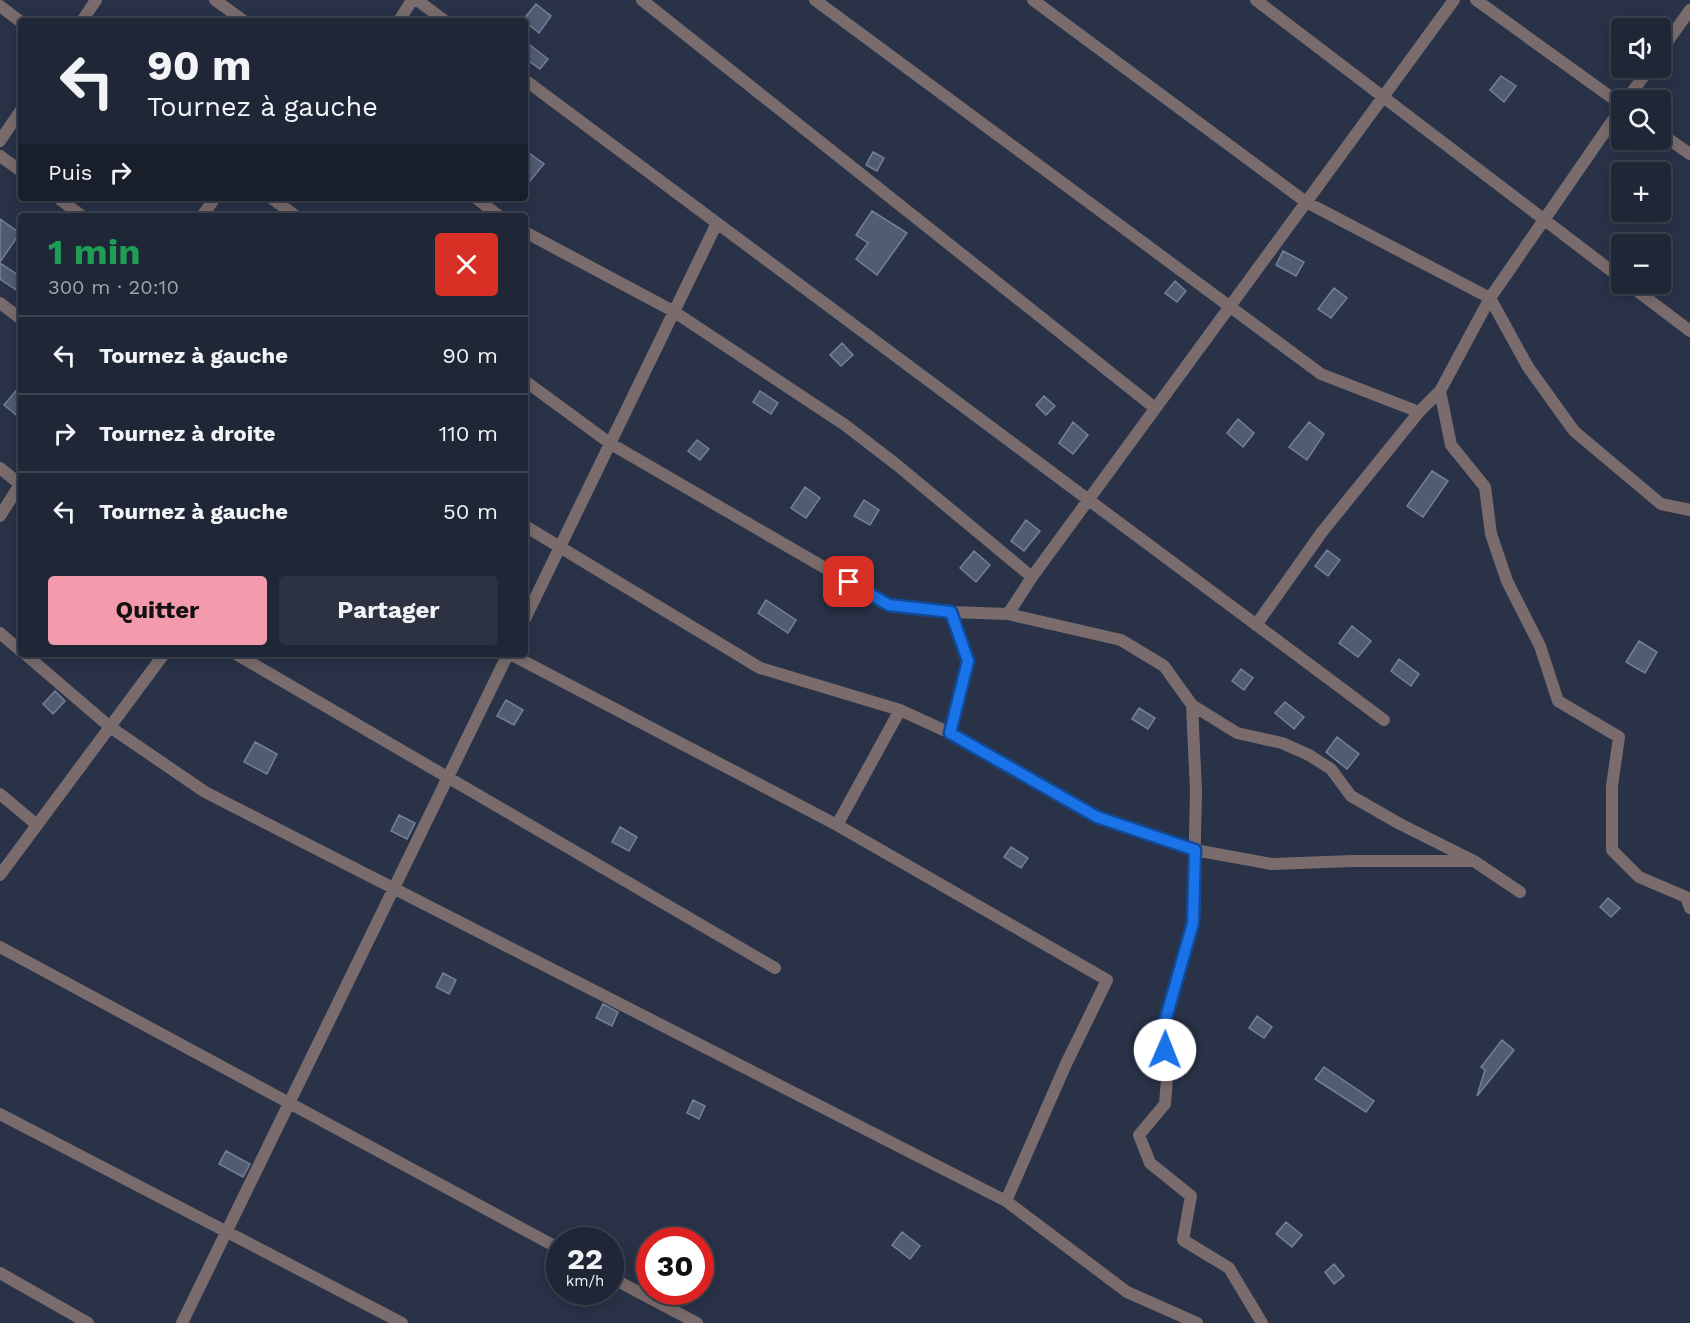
<!DOCTYPE html>
<html lang="fr">
<meta charset="utf-8">
<style>
body{margin:0;font-family:"Work Sans",sans-serif;background:#2c3241;color:#f1f3f6;height:100vh;display:flex;flex-direction:column;font-size:22px;white-space:nowrap}
*{box-sizing:border-box;margin:0}
p{font-size:20px;color:#a1a5ad}
.icon{flex:none;width:33px;height:33px;fill:none;stroke:currentColor;stroke-width:2;stroke-linecap:round;stroke-linejoin:round}
.map{position:relative;flex:1;overflow:hidden}
.panel{position:absolute;left:18px;top:213px;width:510px;height:444px;display:flex;flex-direction:column;background:#1f2635;border-radius:6px;box-shadow:0 3px 15px #0003,0 0 0 2px #3c4350}
.panel>*{flex:none}
.guide{position:absolute;left:18px;top:18px;width:510px;height:183px;border-radius:6px;box-shadow:0 3px 15px #0003,0 0 0 2px #3c4350;background:#1f2635;color:#f1f3f6;overflow:hidden}
.buttons{position:absolute;left:1611px;top:18px;display:grid;gap:12px}
.buttons a{display:grid;place-items:center;width:60px;height:60px;border-radius:6px;background:#1f2635;box-shadow:0 3px 15px #0003,0 0 0 2px #3c4350;font-size:30px}
.speed{position:absolute;left:546px;top:1227px;display:flex;gap:12px;font-size:30px;font-weight:700;text-align:center}
.speed>*{display:grid;place-content:center;width:78px;height:78px;border-radius:50%;background:#1f2635;box-shadow:0 3px 15px #0003,0 0 0 2px #3c4350;line-height:1}
.speed small{font-size:15px;font-weight:400}
.speed .limit{border:9px solid #d22;background:#fff;color:#111}
.pin{position:absolute;display:grid;place-items:center;width:51px;height:51px;color:#fff;margin:-26px;border-radius:12px;box-shadow:0 3px 9px #0006}
.me{position:absolute;width:66px;margin:-33px;rotate:1deg;stroke-linejoin:round;filter:drop-shadow(0 0 4px #0008)}
.turn{display:flex;align-items:center;gap:21px;height:126px;padding:0 30px;font-size:27px}
.turn .icon{width:78px;height:78px;stroke-width:2.5}
.turn b{display:block;font-size:42px;line-height:51px}
.then{display:flex;align-items:center;height:57px;padding:0 30px;background:#0003;gap:12px;font-size:22px}
.round{display:grid;place-items:center;flex:none;width:63px;height:63px;border-radius:6px;background:#2c3241}
.head{display:flex;align-items:center;justify-content:space-between;height:102px;padding:0 30px}
h1{font-size:36px;font-weight:700;line-height:45px;color:#1e9e55}
.primary-button{display:flex;gap:12px;margin-top:auto;padding:12px 30px}
.primary-button a{flex:1;height:69px;border-radius:6px;background:#f39aac;color:#111;font-size:24px;font-weight:700;line-height:69px;text-align:center}
.primary-button a+a{background:#2c3241;color:#f1f3f6}
ul{padding:0;list-style:none}
li{display:flex;align-items:center;gap:18px;height:78px;padding:0 30px;border-top:2px solid #3c4350}
li div{flex:1}
li b{display:block;font-size:22px}
li em{font-style:normal}
.map>svg:first-child{display:block}
.building{fill:#515b72;stroke:#758098;stroke-width:1.5}
.lines{fill:none;stroke-linecap:round;stroke-linejoin:round}
.minor{stroke:#7a6c6d;stroke-width:12}
.route-casing{stroke:#114b97;stroke-width:15}
.route{stroke:#1a73e8;stroke-width:10}
</style>
<div class="map">
<svg width="1690" height="1323" viewBox="0 0 1690 1323">
<rect width="100%" height="100%" fill="#293247"/>
<path class="building" d="M536 4 551 16 539 33 523 20Z
M525 41 548 59 540 69 525 58Z
M1501 76 1516 86 1504 102 1490 90Z
M525 150 544 164 525 187Z
M873 152 884 158 877 171 866 165Z
M872 211 907 233 877 275 856 259 868 243 856 235Z
M0 219 20 233 0 262Z
M1283 251 1304 262 1296 276 1276 265Z
M0 263 21 277V293L0 279Z
M1175 281 1186 291 1177 302 1165 293Z
M1334 288 1347 298 1331 318 1318 309Z
M842 343 853 355 841 366 830 355Z
M21 385V419L4 405Z
M760 391 778 403 771 414 753 402Z
M1044 396 1055 406 1046 415 1036 405Z
M1238 419 1254 433 1243 447 1227 433Z
M1073 422 1088 435 1073 454 1059 443Z
M1309 422 1324 434 1307 460 1289 447Z
M697 440 709 449 700 460 688 451Z
M1432 471 1448 481 1423 517 1407 506Z
M805 487 820 498 806 518 791 508Z
M864 500 879 510 870 525 854 516Z
M1026 520 1040 531 1024 551 1011 541Z
M1327 550 1340 560 1328 576 1315 566Z
M974 551 990 565 976 582 960 568Z
M766 600 796 620 788 633 758 613Z
M1352 626 1371 641 1358 657 1339 643Z
M1639 641 1657 652 1645 673 1626 662Z
M1399 659 1419 674 1411 686 1391 671Z
M1241 669 1253 678 1244 690 1232 681Z
M55 691 65 701 53 714 43 704Z
M506 700 523 710 514 725 497 716Z
M1285 702 1304 717 1294 729 1275 713Z
M1139 708 1155 718 1148 729 1132 719Z
M1337 737 1359 754 1347 769 1326 752Z
M255 742 277 754 267 774 244 762Z
M399 815 415 823 407 839 391 831Z
M620 827 637 837 629 851 612 842Z
M1011 847 1028 858 1021 868 1004 857Z
M1608 898 1620 908 1611 917 1600 907Z
M443 973 456 980 449 994 436 987Z
M603 1004 618 1012 612 1026 596 1018Z
M1257 1016 1272 1027 1264 1038 1249 1028Z
M1502 1040 1514 1050 1477 1096 1485 1070 1481 1067Z
M1324 1067 1374 1101 1366 1112 1315 1079Z
M693 1100 705 1106 699 1119 687 1113Z
M226 1151 250 1164 243 1177 219 1164Z
M1286 1222 1302 1235 1292 1247 1276 1234Z
M902 1232 920 1246 910 1259 892 1245Z
M1334 1264 1344 1276 1334 1284 1325 1272Z"/>
<g class="lines">
<path class="minor" d="M215 0 244 21
M417 0 445 21
M642 0 1155 408
M815 0 1321 374 1419 412
M1033 0 1306 202 1490 298 1528 367 1574 431 1661 504 1690 510
M1256 0 1622 279
M1476 0 1622 105
M0 6 21 22
M82 21 96 0
M399 21 412 0
M1660 52 1690 10
M525 80 1384 720
M1626 100 1650 68
M1660 133 1690 154
M0 141 21 110
M0 156 21 171
M58 198 82 216
M271 198 296 216
M476 198 499 216
M202 216 215 198
M525 232 673 311 845 425 897 465 1032 577
M1628 284 1690 331
M0 303 21 319
M525 381 611 444 889 605 951 612 1008 614 1121 640 1164 666 1192 705 1237 733 1282 743 1309 755 1331 769 1351 796 1400 824 1474 861 1520 892
M1440 391 1451 445 1485 487 1491 534 1507 581 1540 646 1558 701 1619 737 1612 786V850L1639 877 1686 897 1690 908
M0 468 21 485
M0 516 21 483
M525 526 760 668 900 710 950 733 967 661 951 612
M1008 614 1032 577 1454 0
M525 619 717 223
M1256 625 1322 532 1419 412 1440 391 1490 298 1622 107
M0 633 21 651
M25 654 110 727 205 792 1006 1201 1127 1292 1197 1323
M236 654 775 968
M510 654 837 825 1107 980 1066 1064 1006 1201
M1192 705 1196 791 1193 923 1162 1032 1168 1067 1165 1104 1139 1135 1150 1163 1191 1196 1183 1240 1229 1268 1262 1323
M950 733 1097 817 1195 850 1272 864 1353 861H1471
M0 794 37 825
M837 825 900 710
M0 875 164 654
M0 947 560 1249
M0 1114 402 1323
M0 1273 88 1323
M610 1277 697 1323
M182 1323 508 654"/>
</g>
<g class="lines">
<g class="route-casing">
<path id="route" d="M849 582 889 605 951 612 968 661 950 733 1097 817 1195 850 1193 923 1162 1032 1165 1050"/>
</g>
<use href="#route" class="route"/>
</g>
</svg>
<div class="buttons">
<a><svg class="icon" aria-label="sound" viewBox="0 0 24 24"><path d="M4 9h4l5-4v14l-5-4H4zM17 9q2 3 0 6"/></svg></a>
<a><svg class="icon" aria-label="search" viewBox="0 0 24 24"><circle cx="10" cy="10" r="6"/><path d="M15 15l6 6"/></svg></a>
<a>+</a>
<a>−</a>
</div>
<div class="speed"><div>22<small>km/h</small></div><div class="limit">30</div></div>
<div class="pin" style="left:849px;top:582px;background:#d93025"><svg class="icon" aria-label="arrive" viewBox="0 0 24 24"><path d="M6 21V4h12l-3 4 3 4H6"/></svg></div>
<svg class="me" style="left:1165px;top:1050px" viewBox="-20 -20 40 40"><circle r="19" fill="#fff"/><path d="M0-13L10 11 0 6-10 11z" fill="#1a73e8"/></svg>
<div class="guide">
<div class="turn"><svg class="icon" aria-label="left" viewBox="0 0 24 24"><path d="M17 20v-9H6M10 6l-5 5 5 5"/></svg><div><b>90 m</b>Tournez à gauche</div></div>
<div class="then">Puis<svg class="icon" aria-label="right" viewBox="0 0 24 24"><path d="M7 20v-9h11M14 6l5 5-5 5"/></svg></div>
</div>
<section class="panel">
<div class="head"><div><h1>1 min</h1><p>300 m · 20:10</p></div><a class="round" style="background:#d93025;color:#fff"><svg class="icon" aria-label="close" viewBox="0 0 24 24"><path d="M6 6l12 12M18 6L6 18"/></svg></a></div>
<ul>
<li><svg class="icon" aria-label="left" viewBox="0 0 24 24"><path d="M17 20v-9H6M10 6l-5 5 5 5"/></svg><div><b>Tournez à gauche</b></div><em>90 m</em></li>
<li><svg class="icon" aria-label="right" viewBox="0 0 24 24"><path d="M7 20v-9h11M14 6l5 5-5 5"/></svg><div><b>Tournez à droite</b></div><em>110 m</em></li>
<li><svg class="icon" aria-label="left" viewBox="0 0 24 24"><path d="M17 20v-9H6M10 6l-5 5 5 5"/></svg><div><b>Tournez à gauche</b></div><em>50 m</em></li>
</ul>
<div class="primary-button"><a>Quitter</a><a>Partager</a></div>
</section>
</div>
